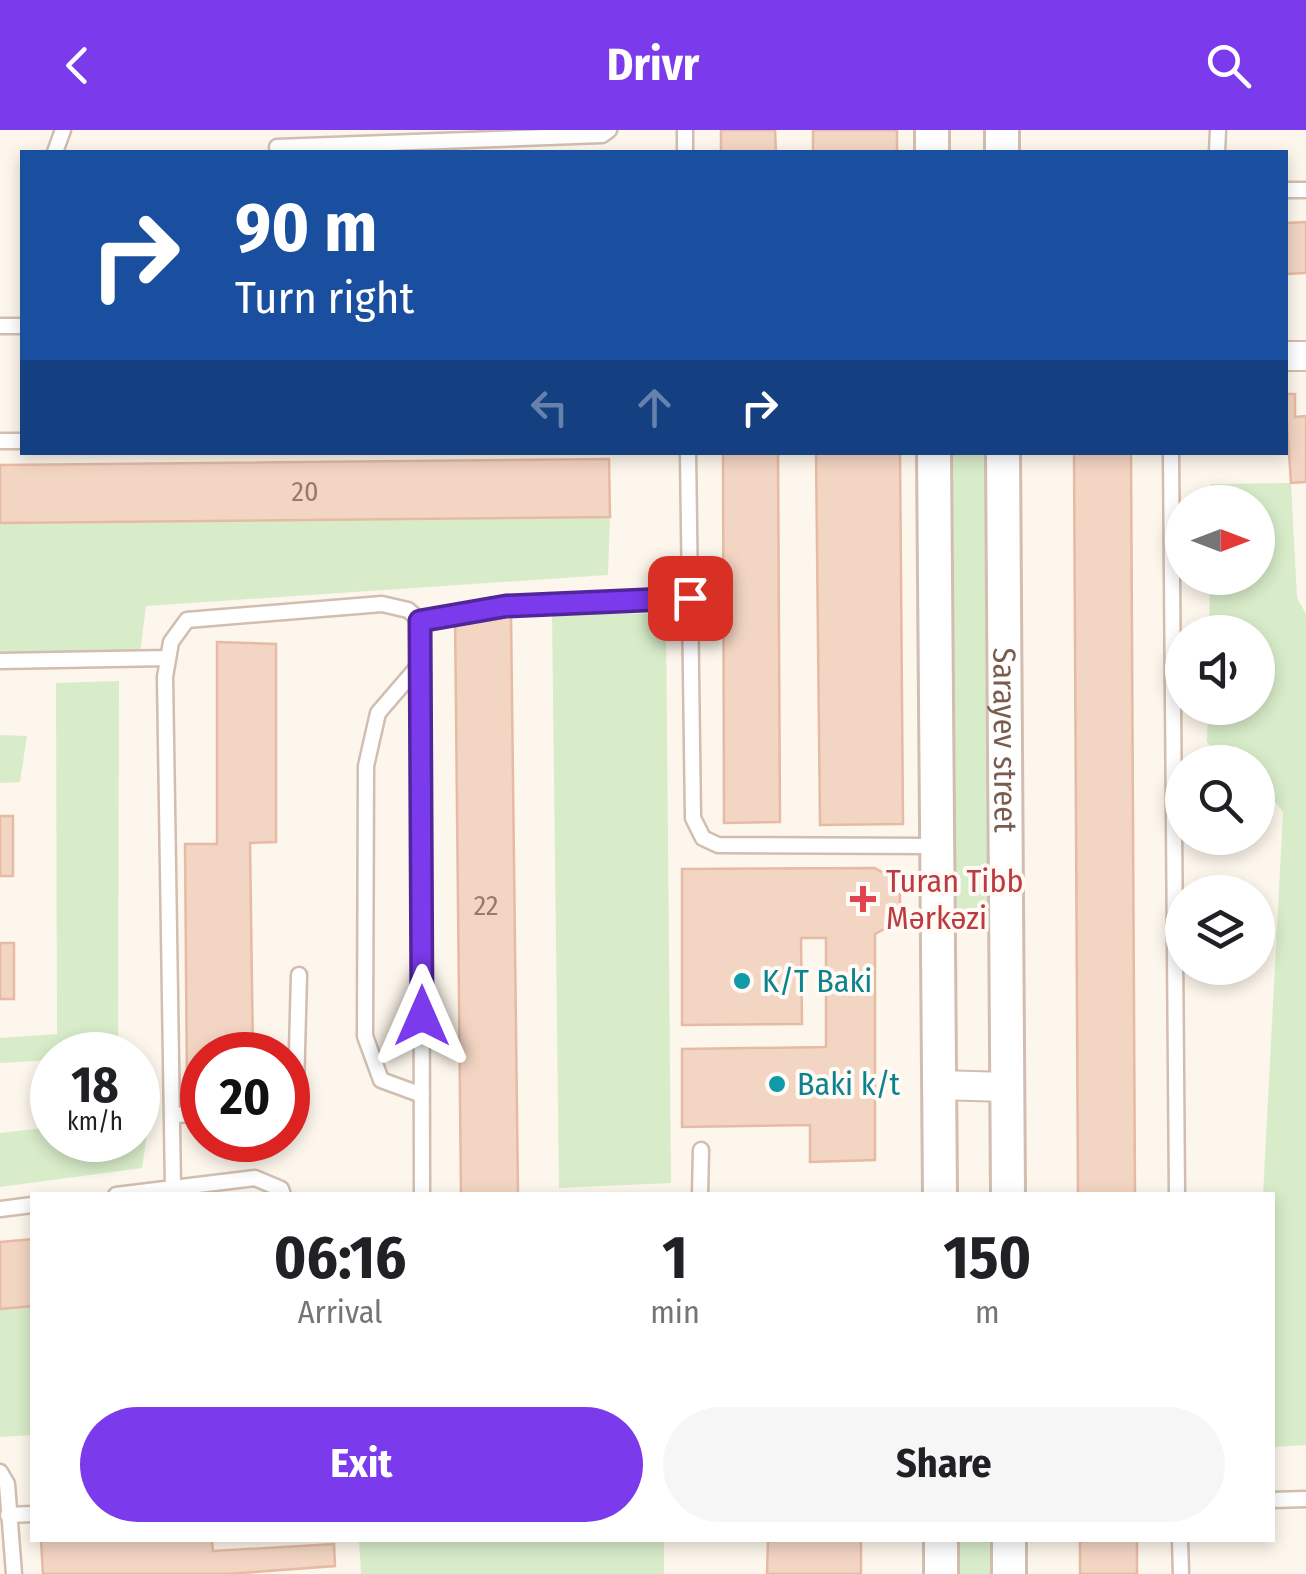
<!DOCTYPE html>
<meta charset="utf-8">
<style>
body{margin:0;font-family:"Fira Sans Condensed",sans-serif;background:#f6f6f6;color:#202124;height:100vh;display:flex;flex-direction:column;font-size:38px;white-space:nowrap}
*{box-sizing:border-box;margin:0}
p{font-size:32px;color:#757577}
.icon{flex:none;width:55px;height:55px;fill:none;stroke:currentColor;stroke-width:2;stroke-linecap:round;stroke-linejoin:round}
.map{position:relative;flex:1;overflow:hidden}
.side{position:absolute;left:30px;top:1062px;width:1245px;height:350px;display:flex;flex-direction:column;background:#fff;border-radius:0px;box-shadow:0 5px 15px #0003}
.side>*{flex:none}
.banner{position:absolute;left:20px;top:20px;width:1268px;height:305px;border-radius:0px;box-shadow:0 5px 15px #0003;background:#1a4fa0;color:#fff;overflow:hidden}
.needle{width:65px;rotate:90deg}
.controls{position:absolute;left:1165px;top:355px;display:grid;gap:20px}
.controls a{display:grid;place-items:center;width:110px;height:110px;border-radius:50%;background:#fff;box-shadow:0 5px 15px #0003;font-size:50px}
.speed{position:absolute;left:30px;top:902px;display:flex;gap:20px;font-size:50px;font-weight:700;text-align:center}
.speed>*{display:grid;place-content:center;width:130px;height:130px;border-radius:50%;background:#fff;box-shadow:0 5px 15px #0003;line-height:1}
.speed small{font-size:25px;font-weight:400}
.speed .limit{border:15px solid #d22;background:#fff;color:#111}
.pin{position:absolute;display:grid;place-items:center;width:85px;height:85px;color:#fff;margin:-42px;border-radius:20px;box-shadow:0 5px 15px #0006}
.me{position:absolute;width:110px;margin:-55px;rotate:0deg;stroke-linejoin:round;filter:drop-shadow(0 0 8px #0008)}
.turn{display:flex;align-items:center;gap:35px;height:210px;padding:0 50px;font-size:45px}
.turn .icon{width:130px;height:130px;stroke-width:2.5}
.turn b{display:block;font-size:70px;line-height:85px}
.lanes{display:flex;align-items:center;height:95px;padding:0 50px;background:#0003;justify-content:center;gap:50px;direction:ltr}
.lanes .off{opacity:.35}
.eta{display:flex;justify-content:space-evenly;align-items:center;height:170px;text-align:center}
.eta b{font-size:60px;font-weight:700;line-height:70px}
.primary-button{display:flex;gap:20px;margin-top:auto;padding:20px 50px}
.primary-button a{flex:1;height:115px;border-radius:60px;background:#7c3aed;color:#fff;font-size:40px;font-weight:700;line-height:115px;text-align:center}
.primary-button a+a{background:#f6f6f6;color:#202124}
header{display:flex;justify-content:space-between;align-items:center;height:130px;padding:0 50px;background:#7c3aed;color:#fff;font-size:45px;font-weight:700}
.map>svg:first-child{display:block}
.green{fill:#d8ecc9}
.building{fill:#f3d5c3;stroke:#e6bba3;stroke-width:2.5}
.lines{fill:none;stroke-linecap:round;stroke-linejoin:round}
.service-casing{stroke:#d1beb0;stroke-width:19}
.minor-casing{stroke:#d1beb0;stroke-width:32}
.tertiary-casing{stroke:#d1beb0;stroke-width:38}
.service{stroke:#fff;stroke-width:14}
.minor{stroke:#fff;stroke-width:28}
.tertiary{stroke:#fff;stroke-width:32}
.route-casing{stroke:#51269a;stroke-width:25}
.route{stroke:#7c3aed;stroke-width:18}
.health-dot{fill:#e0444e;stroke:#fffaf3;stroke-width:4}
.culture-dot{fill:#0f9aa8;stroke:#fffaf3;stroke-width:4}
.labels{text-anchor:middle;stroke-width:8;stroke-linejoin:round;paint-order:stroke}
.number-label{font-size:28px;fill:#987a6a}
.street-label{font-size:32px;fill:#7a5c4d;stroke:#fffaf3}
.health-label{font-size:32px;fill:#be3a42;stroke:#fffaf3;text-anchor:start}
.culture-label{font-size:32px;fill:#0d838f;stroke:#fffaf3;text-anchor:start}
</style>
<header><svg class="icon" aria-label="back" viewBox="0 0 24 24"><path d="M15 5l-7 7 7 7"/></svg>Drivr<svg class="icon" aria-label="search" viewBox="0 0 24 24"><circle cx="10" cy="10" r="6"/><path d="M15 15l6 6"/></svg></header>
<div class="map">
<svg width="1306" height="1444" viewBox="0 0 1306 1444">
<rect width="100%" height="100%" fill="#fdf6ec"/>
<path class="green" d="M948 323H988L991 781 952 782Z
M1291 353 1297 468 1306 484V1315L1273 1317 1272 1065H1263L1283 682 1258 651V632H1221L1207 612 1208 578H1258V502H1209L1210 448H1258V372H1211V354Z
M610 387 608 445 146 476 139 531 0 532V393Z
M552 483 666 484 671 1053 559 1058Z
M119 551 118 925H52V930L0 933V908L57 904 56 553Z
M0 605 27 606 20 652 0 653Z
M138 995 148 997 142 1038 0 1057V1003L52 997V1010H138Z
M32 1176V1305L0 1307V1179Z
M359 1410H664V1444H361Z
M960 1410H994L995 1444H960Z"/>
<path class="building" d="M721 0H775L776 22H721Z
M813 0H897V22H813Z
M1306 92V143L1285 144V93Z
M1285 264H1295V287L1306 286V352L1291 353Z
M723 322H778L780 692 724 693Z
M816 322H900L903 694 820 695Z
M1074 322H1131L1135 1065H1078Z
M609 329 610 387 0 393V335Z
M455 484H511L518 1065H461Z
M217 512 276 514V712L250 713 253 925H202V957L187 958 185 714H217Z
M0 686H13V746H0Z
M875 738 890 747 900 762V780L892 795 875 804V1030L810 1032V995L682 997V919L826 917V808H801L802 894 682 895V739Z
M0 813H14V869H0Z
M32 1109V1176L0 1179V1112Z
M41 1410H212L213 1421 334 1414 335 1436 228 1444H43Z
M768 1410H861V1444H767Z
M1080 1410H1137V1444H1080Z"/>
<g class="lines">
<g class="service-casing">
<path id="service" d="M685 0V22
M277 17 602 5 609 0
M55 22 63 0
M1217 22 1218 0
M1285 60H1306
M0 196H22
M0 311H22
M688 322 693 688 703 708 718 715 935 716
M1171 322 1177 1065
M421 491 506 476 690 468
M0 531 168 528
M421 533 378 583 366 636 365 906 381 950 422 965
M288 974 296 958 299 845
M172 985 202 984
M173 1058 165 547 171 512 187 490 382 474 408 480 421 491 422 1065
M116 1065 255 1048 281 1059 283 1065
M700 1065 701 1020
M0 1079 32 1075
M0 1342 7 1354 14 1444
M1272 1370 1306 1369
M8 1385 32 1384
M1180 1410 1181 1444"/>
</g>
<g class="minor-casing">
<path id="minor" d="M1285 226H1306
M938 955 1007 957"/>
</g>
<g class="tertiary-casing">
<g id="tertiary">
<path d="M932 0V22"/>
<path d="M1002 0V22"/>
<path d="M934 322 940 1065"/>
<path id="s1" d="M1003 322 1008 1065"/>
<path d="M941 1410V1444"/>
<path d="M1009 1410V1444"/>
</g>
</g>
<use href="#service" class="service"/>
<use href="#minor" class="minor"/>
<use href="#tertiary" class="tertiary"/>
</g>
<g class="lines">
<g class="route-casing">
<path id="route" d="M422 886 420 491 506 476 690 468"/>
</g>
<use href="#route" class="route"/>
</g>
<path class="health-dot" d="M858 754h10v10h10v10h-10v10h-10v-10h-10v-10h10z"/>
<g class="culture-dot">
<circle cx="742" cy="851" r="10"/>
<circle cx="777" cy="954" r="10"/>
</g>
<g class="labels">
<g class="number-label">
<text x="305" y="371">20</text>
<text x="486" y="785">22</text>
</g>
<g class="street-label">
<text dy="11" stroke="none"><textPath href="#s1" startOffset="288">Sarayev street</textPath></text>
</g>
<g class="health-label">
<text x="886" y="762">Turan Tibb<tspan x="886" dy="37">Mərkəzi</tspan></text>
</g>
<g class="culture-label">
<text x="762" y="862">K/T Baki</text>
<text x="797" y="965">Baki k/t</text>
</g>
</g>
</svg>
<div class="controls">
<a><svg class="needle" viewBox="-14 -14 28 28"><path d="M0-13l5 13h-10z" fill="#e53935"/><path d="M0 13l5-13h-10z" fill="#757577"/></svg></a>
<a><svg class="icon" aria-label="sound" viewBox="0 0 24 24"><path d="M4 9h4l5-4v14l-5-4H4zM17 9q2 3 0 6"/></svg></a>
<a><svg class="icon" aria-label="search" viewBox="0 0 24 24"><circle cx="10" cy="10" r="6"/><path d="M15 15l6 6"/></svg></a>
<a><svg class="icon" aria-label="layers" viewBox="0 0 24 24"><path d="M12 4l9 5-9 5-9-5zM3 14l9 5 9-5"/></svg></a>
</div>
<div class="speed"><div>18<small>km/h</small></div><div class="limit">20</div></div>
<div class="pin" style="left:690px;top:468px;background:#d93025"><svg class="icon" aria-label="arrive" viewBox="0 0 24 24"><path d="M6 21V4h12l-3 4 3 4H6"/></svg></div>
<svg class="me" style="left:422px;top:886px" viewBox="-20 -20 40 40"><path d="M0-17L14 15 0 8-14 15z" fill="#7c3aed" stroke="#fff" stroke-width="4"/></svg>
<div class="banner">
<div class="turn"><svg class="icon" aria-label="right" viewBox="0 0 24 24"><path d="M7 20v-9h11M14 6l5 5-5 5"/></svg><div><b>90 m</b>Turn right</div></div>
<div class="lanes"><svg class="icon off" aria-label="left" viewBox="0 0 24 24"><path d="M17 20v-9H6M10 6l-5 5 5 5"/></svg><svg class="icon off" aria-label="ahead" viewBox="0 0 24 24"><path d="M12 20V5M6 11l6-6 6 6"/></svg><svg class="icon" aria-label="right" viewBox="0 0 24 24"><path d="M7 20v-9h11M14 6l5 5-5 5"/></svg></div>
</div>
<section class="side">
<div class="eta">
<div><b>06:16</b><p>Arrival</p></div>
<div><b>1</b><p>min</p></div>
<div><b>150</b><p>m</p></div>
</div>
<div class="primary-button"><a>Exit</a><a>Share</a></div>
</section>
</div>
